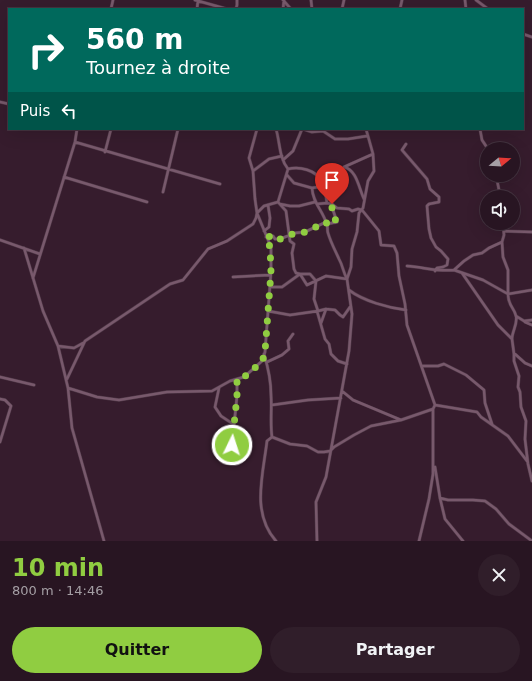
<!DOCTYPE html>
<html lang="fr">
<meta charset="utf-8">
<style>
body{margin:0;font-family:"DejaVu Sans",sans-serif;background:#301e2a;color:#f1f3f6;height:100vh;display:flex;flex-direction:column;font-size:15px;white-space:nowrap}
*{box-sizing:border-box;margin:0}
p{font-size:13px;color:#a59fa5}
.icon{flex:none;width:22px;height:22px;fill:none;stroke:currentColor;stroke-width:2;stroke-linecap:round;stroke-linejoin:round}
.map{position:relative;height:541px;overflow:hidden}
.panel{display:flex;flex-direction:column;background:#281522;flex:1}
.panel>*{flex:none}
.top-card{position:absolute;left:8px;top:8px;width:516px;height:122px;border-radius:0px;box-shadow:0 4px 16px #0002,0 0 0 1px #443440;background:#00695c;color:#fff;overflow:hidden}
.needle{width:26px;rotate:72deg}
.tools{position:absolute;left:480px;top:142px;display:grid;gap:8px}
.tools a{display:grid;place-items:center;width:40px;height:40px;border-radius:50%;background:#281522;box-shadow:0 4px 16px #0002,0 0 0 1px #443440;font-size:20px}
.pin{position:absolute;display:grid;place-items:center;width:34px;height:34px;color:#fff;margin:-41px -17px;border-radius:50% 50% 50% 0;rotate:-45deg;box-shadow:0 0 4px #0007}
.pin .icon{rotate:45deg}
.me{position:absolute;width:44px;margin:-22px;rotate:4deg;stroke-linejoin:round;filter:drop-shadow(0 0 3px #0008)}
.turn{display:flex;align-items:center;gap:14px;height:84px;padding:0 12px;font-size:18px}
.turn .icon{width:52px;height:52px;stroke-width:2.5}
.turn b{display:block;font-size:28px;line-height:34px}
.then{display:flex;align-items:center;height:38px;padding:0 12px;background:#0003;gap:8px;font-size:15px}
.round{display:grid;place-items:center;flex:none;width:42px;height:42px;border-radius:21px;background:#301e2a}
.overview{display:flex;align-items:center;justify-content:space-between;height:68px;padding:0 12px}
h1{font-size:24px;font-weight:800;line-height:30px;color:#90cd41}
.primary-button{display:flex;gap:8px;margin-top:auto;padding:8px 12px}
.primary-button a{flex:1;height:46px;border-radius:24px;background:#90cd41;color:#111;font-size:16px;font-weight:800;line-height:46px;text-align:center}
.primary-button a+a{background:#301e2a;color:#f1f3f6}
.map>svg:first-child{display:block}
.lines{fill:none;stroke-linecap:round;stroke-linejoin:round}
.street-casing{stroke:#503948;stroke-width:3.5}
.street{stroke:#78596c;stroke-width:2.5}
.route{stroke:#90cd41;stroke-width:7;stroke-dasharray:0 12.6}
</style>
<div class="map">
<svg width="532" height="541" viewBox="0 0 532 541">
<rect width="100%" height="100%" fill="#361c2d"/>
<g class="lines">
<g class="street-casing">
<path id="street" d="M195 0 227 9
M283 0 291 9
M311 0 312 9
M465 0 466 9
M476 0 488 9
M111 9 113 0
M197 9 198 0
M236 9 237 5V0
M283 9 284 0
M342 9 344 0
M400 9 402 0
M523 34 532 37
M0 102 9 104
M276 129C280 142 279 158 288 169
M303 129 312 132 323 131 335 139H348L367 136
M480 129 482 140 488 149
M75 142 220 184
M406 144 402 150 427 179 430 189 439 197V202L429 204 427 206 429 229 431 238 436 247 441 251 448 259 447 265 443 267 437 268 435 271
M105 152 111 129
M283 160 293 151 302 129
M344 167C357 170 359 189 364 199
M344 167 373 154
M288 169C300 166 315 170 322 181 325 187 326 197 327 203
M253 171 269 159 282 156
M496 175 499 190V197
M64 177 147 202
M312 188 323 186
M163 192 178 129
M278 202 286 211 290 241 294 244 292 253 294 269 296 273 300 274 307 285 326 276 347 279C343 272 343 266 339 259 335 250 331 243 328 233 327 230 328 228 327 225 323 210 313 204 312 188L294 183 287 175
M280 204 290 206H299L315 202
M317 204 327 203 332 204 337 208 349 209 352 211 358 209 362 210 379 231 381 245 394 246 397 253 399 276 405 304 407 325 435 405 433 409V474L429 499 419 541
M327 224 337 222 331 204
M264 231 269 227 270 218 268 205
M504 231 532 232
M266 237 273 236 275 239H280L295 233 305 232 326 222
M0 240 40 254
M502 242 503 257 508 270V294L483 280 454 270 464 261 473 255 482 253 489 248 502 242 504 235 503 223
M24 248 43 311 58 346 68 388 72 428 104 541
M407 266C423 267 438 272 454 270
M462 273 498 325 512 339 514 354V361L519 376 518 387 520 392 521 407 526 421 525 439 528 464 532 481
M233 277 270 275
M33 278 75 142 77 129
M270 287H282L300 274H310L316 281 314 299 318 311
M349 290C363 301 389 308 406 310
M268 311 290 315 318 311 326 309 335 310 340 315 343 317 350 307
M317 311 325 339 329 344 331 354 338 361 347 364
M516 316 524 321 532 320
M525 322 532 325
M321 323 326 309
M512 339C512 331 518 324 516 316 514 307 508 306 508 294L532 290
M58 346 74 348 83 343
M264 354C268 367 271 382 271 395 272 409 270 423 272 437L290 444 307 446 318 452H324L330 451 334 447 354 435 371 426 401 420
M515 354 525 363 532 366
M267 362 282 355 289 349 288 341 293 334
M422 366H438L444 364 466 375 484 390 485 403 492 424
M0 377 34 385
M67 379 85 341 170 284 183 280 208 249 227 241 253 224 256 218 257 213 264 206 278 202 288 169
M68 388 97 397 119 400 167 392 212 391 230 381 244 377 262 361 265 352 271 272V247L257 213 255 199 253 171 249 158 257 129
M219 388 215 407 221 416 233 424
M342 391 353 400 401 420 433 409
M0 399 5 400 11 406 0 442
M272 405 308 400 341 398
M435 405 477 412 481 417 508 436 527 461
M272 437 267 441C263 475 251 513 276 541
M232 445 237 396V379
M435 467 440 498 445 519 463 541
M440 498 448 500H473L485 501 496 509 509 524 532 541
M317 541 316 502 326 477 349 351 352 314 347 279 351 267 352 249 357 232 359 213 363 208 368 181 374 171 373 154 366 129"/>
</g>
<use href="#street" class="street"/>
</g>
<g class="lines">
<path class="route" d="M232 445 237 396V379L244 377 262 362 265 352 271 272 270 247 266 237 273 236 275 239H280L295 233 306 232 326 222 327 224 336 222 331 204H332"/>
</g>
</svg>
<div class="tools">
<a><svg class="needle" viewBox="-14 -14 28 28"><path d="M0-13l5 13h-10z" fill="#e53935"/><path d="M0 13l5-13h-10z" fill="#a59fa5"/></svg></a>
<a><svg class="icon" aria-label="sound" viewBox="0 0 24 24"><path d="M4 9h4l5-4v14l-5-4H4zM17 9q2 3 0 6"/></svg></a>
</div>
<div class="pin" style="left:332px;top:204px;background:#d93025"><svg class="icon" aria-label="arrive" viewBox="0 0 24 24"><path d="M6 21V4h12l-3 4 3 4H6"/></svg></div>
<svg class="me" style="left:232px;top:445px" viewBox="-20 -20 40 40"><circle r="17" fill="#90cd41" stroke="#fff" stroke-width="3"/><path d="M0-11L8 9 0 5-8 9z" fill="#fff"/></svg>
<div class="top-card">
<div class="turn"><svg class="icon" aria-label="right" viewBox="0 0 24 24"><path d="M7 20v-9h11M14 6l5 5-5 5"/></svg><div><b>560 m</b>Tournez à droite</div></div>
<div class="then">Puis<svg class="icon" aria-label="left" viewBox="0 0 24 24"><path d="M17 20v-9H6M10 6l-5 5 5 5"/></svg></div>
</div>
</div>
<section class="panel">
<div class="overview"><div><h1>10 min</h1><p>800 m · 14:46</p></div><a class="round"><svg class="icon" aria-label="close" viewBox="0 0 24 24"><path d="M6 6l12 12M18 6L6 18"/></svg></a></div>
<div class="primary-button"><a>Quitter</a><a>Partager</a></div>
</section>
